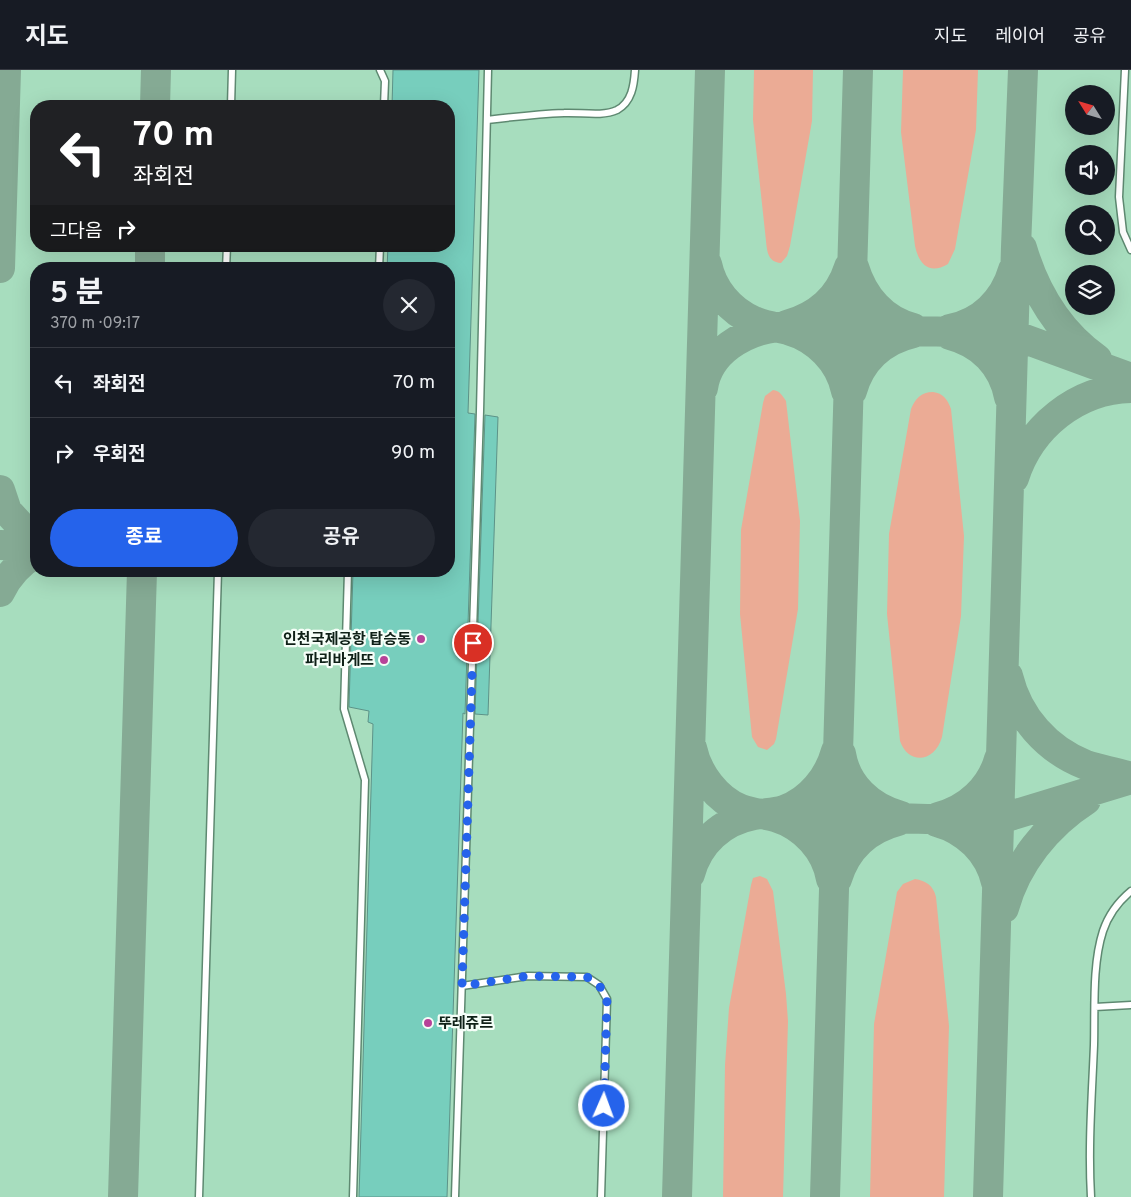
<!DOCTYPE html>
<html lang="ko">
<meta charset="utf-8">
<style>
body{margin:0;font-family:Overpass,"Noto Sans KR",sans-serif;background:#242831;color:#f1f3f6;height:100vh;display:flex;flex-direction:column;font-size:19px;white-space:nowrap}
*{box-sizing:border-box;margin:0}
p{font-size:16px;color:#9ea1a6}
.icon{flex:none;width:28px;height:28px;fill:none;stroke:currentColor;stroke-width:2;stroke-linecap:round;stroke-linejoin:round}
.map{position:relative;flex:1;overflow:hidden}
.sheet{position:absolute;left:30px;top:192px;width:425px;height:315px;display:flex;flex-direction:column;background:#171b24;border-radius:20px;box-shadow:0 5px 20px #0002}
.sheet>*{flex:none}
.banner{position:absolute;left:30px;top:30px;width:425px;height:152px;border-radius:20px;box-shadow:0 5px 20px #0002;background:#202124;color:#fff;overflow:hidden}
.needle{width:32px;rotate:307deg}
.controls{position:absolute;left:1065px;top:15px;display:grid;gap:10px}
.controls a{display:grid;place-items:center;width:50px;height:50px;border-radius:50%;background:#171b24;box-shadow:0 5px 20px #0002;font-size:25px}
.pin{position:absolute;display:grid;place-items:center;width:42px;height:42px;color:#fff;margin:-21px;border:2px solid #fff;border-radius:50%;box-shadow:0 1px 5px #0007}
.me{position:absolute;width:55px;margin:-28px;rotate:2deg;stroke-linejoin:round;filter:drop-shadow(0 0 4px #0008)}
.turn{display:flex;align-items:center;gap:18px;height:105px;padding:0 20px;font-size:22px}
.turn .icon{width:65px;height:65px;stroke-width:2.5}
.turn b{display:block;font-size:35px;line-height:42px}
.then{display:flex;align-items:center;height:48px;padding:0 20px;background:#0003;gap:10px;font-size:19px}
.round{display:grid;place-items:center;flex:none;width:52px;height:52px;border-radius:26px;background:#242831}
.head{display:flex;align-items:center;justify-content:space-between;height:85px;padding:0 20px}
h1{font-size:30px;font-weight:700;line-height:38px}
.action{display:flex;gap:10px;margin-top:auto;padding:10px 20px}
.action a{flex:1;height:58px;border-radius:30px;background:#2563eb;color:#fff;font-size:20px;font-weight:700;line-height:58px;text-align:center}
.action a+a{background:#242831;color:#f1f3f6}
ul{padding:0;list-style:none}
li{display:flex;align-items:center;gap:15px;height:70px;padding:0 20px;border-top:1px solid #363941}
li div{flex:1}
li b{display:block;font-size:19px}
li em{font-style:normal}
header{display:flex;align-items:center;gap:30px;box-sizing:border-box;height:70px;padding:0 25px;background:#171b24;border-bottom:1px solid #363941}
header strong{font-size:24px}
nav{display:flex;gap:28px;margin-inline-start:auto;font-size:18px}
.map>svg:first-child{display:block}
.built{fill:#a7ddbe;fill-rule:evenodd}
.green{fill:#ebab95}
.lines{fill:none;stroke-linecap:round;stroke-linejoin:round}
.taxiway{stroke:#85aa94;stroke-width:30}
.building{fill:#77cebd;stroke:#5d9388}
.service-casing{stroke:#5e8971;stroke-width:9}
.service{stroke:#fff;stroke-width:6}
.route{stroke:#2563eb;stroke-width:9;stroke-dasharray:0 16.2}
.poi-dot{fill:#b74299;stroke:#f5fef8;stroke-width:2}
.labels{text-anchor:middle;stroke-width:4.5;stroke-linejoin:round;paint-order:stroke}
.poi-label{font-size:15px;font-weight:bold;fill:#0e2017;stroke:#f5fef8;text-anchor:end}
</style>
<header>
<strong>지도</strong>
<nav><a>지도</a><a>레이어</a><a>공유</a></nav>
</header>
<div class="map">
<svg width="1131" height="1127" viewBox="0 0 1131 1127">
<rect width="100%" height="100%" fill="#b9e7cc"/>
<path class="built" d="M0 0H1131V1127H0ZM1074 24H1106V56H1074ZM36 36H449V176H36ZM1074 84H1106V116H1074ZM1074 144H1106V176H1074ZM36 199H449V501H36ZM1074 204H1106V236H1074Z"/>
<path class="green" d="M754 0H813L812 51 790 176 787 186 781 193C768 192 767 182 766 171L753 50Z
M903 0H978L976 60 955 179 948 194C930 205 919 195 915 176L901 62Z
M773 320C780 321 782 325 786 331L800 451 798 539 776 669 774 674 767 680 758 677 752 667 740 544 741 460 763 333 765 326Z
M933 322C943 323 948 330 951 339L964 466 961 546 942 667C935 692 909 696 900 671L887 544 889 464 911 339C915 329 921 322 933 322Z
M760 806 767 809 773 821 786 924 788 951 783 1127H723L725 995 729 938 751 815 753 808Z
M915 809C926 811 933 815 936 827L949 956 944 1127H870L874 954 897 822 903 814Z"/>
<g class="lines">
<path class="taxiway" d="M155 36 156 0
M1022 178C1035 222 1059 262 1097 289
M707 194C712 219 730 241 754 251 765 256 776 257 788 260 816 268 840 291 846 321
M854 197C863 227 883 250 913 258
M0 198 6 0
M150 199V176
M787 255C818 246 839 228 849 197
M950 259C981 253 1004 231 1013 200
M950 265C981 273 1003 295 1009 327
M703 318C708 282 744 261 777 257L990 263 1014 265 1131 308
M852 321C860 291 882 270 913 263
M1014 408C1030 357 1077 319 1131 318
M0 420 7 441 30 466 36 468
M0 475 36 476
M0 522C8 505 19 493 36 483
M1008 606C1018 647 1047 680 1086 695 1101 700 1116 702 1131 707
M692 678C697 703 717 730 741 739 752 743 764 744 775 747 804 756 826 780 831 809
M841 684C846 715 870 738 901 746
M763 744 927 749H1000L1131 709
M938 747C967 740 991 718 999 689
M937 752C966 760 989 782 996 812
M690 804C698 773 722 751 754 745 764 743 775 743 784 740 810 731 829 707 836 681
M837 809C846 779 867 759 898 751
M1004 838C1016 794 1047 755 1086 730
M123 1127 142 501
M677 1127 710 0
M825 1127 858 0
M988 1127 1016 177 1023 0"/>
</g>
<path class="building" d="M393 0H479L468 343 475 344 465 644 463 643 447 1127H359L373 654 368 652 369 641 349 637 353 501H449V199H387L388 176H449V36H392Z
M485 345 498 347 488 645 475 644Z"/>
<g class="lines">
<g class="service-casing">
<path id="service" d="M380 0 385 11 384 36
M1125 0 1119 127 1123 162 1131 180
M231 36 232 0
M487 50C512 47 538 44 564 43 580 42 602 47 617 40 632 32 634 15 635 0
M226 199 227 176
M379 199 380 176
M348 501 344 639 365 710 353 1127
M462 916 528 906 587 907 599 915 607 929 601 1127
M1095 937 1131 935
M199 1127 218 501
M455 1127 480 341 488 0
M1091 1127C1088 1076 1092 1025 1094 975 1095 939 1092 895 1103 861 1108 846 1119 831 1131 821"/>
</g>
<use href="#service" class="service"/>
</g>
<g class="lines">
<path class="route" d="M473 573 462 916 528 906 587 907 599 915 607 929 604 1036"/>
</g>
<g class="poi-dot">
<circle cx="421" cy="569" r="5"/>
<circle cx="384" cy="590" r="5"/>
<circle cx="428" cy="953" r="5"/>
</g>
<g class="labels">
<g class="poi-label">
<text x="411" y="574">인천국제공항 탑승동</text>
<text x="374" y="595">파리바게뜨</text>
<text x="438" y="958" text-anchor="start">뚜레쥬르</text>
</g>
</g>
</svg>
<div class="controls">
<a><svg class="needle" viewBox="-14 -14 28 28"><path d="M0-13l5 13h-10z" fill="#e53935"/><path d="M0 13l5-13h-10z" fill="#9ea1a6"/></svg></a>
<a><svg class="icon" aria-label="sound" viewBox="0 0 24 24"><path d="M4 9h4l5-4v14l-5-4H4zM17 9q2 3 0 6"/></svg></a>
<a><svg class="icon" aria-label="search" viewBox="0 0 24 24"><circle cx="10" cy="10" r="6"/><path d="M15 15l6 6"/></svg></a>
<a><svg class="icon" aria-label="layers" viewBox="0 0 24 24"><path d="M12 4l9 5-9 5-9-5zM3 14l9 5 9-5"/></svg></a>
</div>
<div class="pin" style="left:473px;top:573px;background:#d93025"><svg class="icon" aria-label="arrive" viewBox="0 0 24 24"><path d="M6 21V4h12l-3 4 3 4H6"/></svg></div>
<svg class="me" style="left:604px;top:1036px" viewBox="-20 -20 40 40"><circle r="17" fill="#2563eb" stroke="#fff" stroke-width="3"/><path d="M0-11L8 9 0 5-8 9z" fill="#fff"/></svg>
<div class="banner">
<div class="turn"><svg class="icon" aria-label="left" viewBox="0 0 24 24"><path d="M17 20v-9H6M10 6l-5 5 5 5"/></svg><div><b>70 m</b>좌회전</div></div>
<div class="then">그다음<svg class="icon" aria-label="right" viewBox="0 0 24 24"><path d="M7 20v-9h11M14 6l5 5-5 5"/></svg></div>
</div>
<section class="sheet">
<div class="head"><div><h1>5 분</h1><p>370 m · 09:17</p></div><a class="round"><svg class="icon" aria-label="close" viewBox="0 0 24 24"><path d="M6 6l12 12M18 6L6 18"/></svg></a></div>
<ul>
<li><svg class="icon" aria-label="left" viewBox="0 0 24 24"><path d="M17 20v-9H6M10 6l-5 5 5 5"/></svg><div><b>좌회전</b></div><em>70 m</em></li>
<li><svg class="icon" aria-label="right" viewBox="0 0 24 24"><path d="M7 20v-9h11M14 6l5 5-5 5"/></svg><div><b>우회전</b></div><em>90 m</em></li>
</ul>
<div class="action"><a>종료</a><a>공유</a></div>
</section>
</div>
